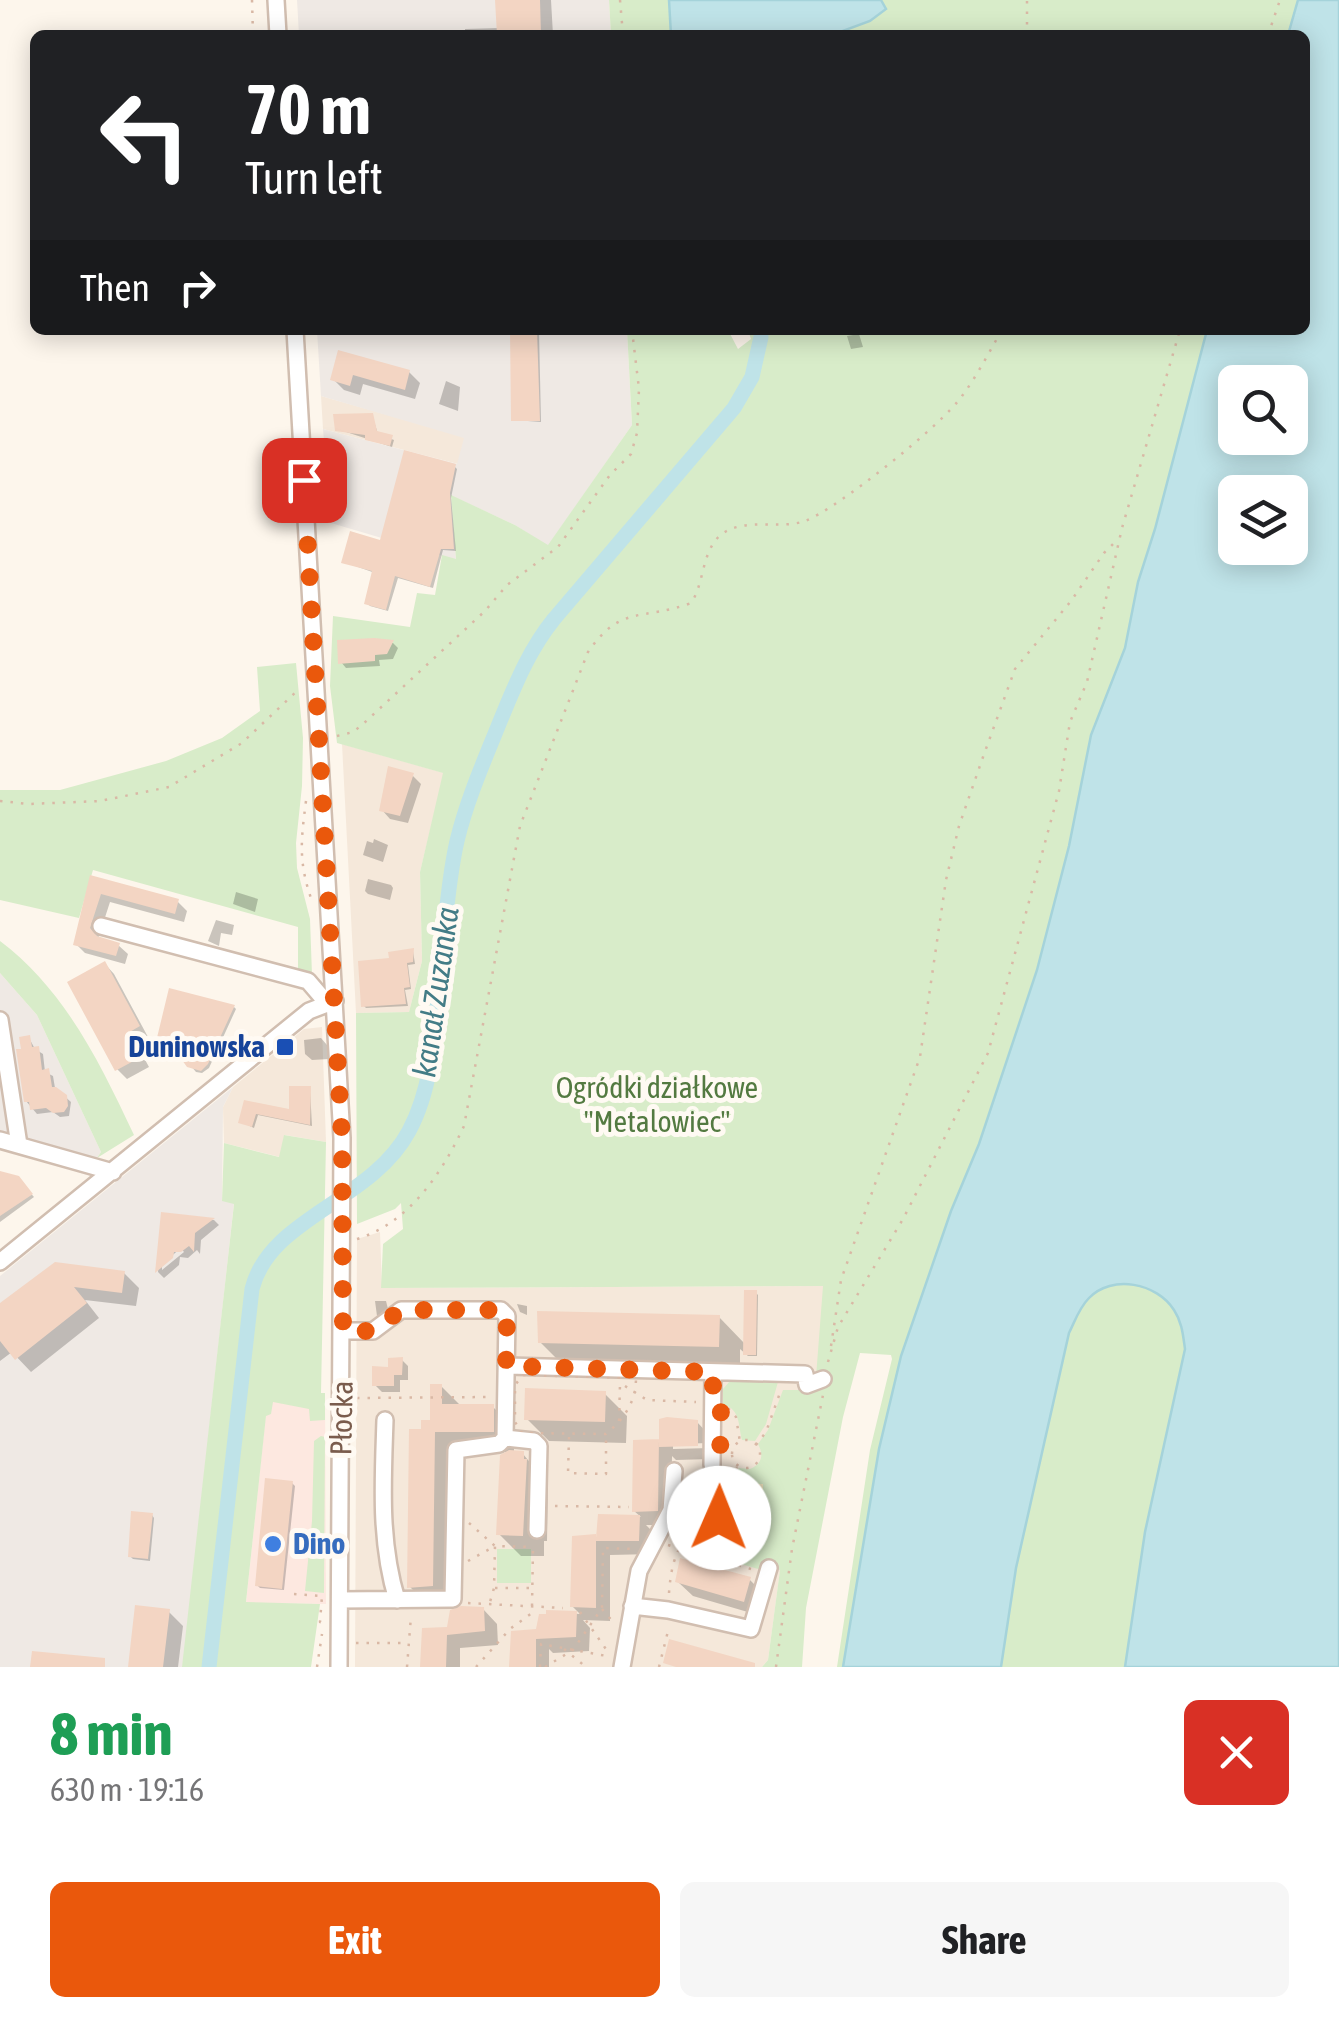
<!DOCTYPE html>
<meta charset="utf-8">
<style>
body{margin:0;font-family:"Asap Condensed",sans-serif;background:#f6f6f6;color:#202124;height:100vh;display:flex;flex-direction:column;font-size:38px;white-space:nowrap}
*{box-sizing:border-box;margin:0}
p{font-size:32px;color:#757577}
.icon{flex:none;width:55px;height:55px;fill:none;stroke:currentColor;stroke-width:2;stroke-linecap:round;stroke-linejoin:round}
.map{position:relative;height:1667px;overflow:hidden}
.drawer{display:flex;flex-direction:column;background:#fff;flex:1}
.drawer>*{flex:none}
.guide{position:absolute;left:30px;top:30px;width:1280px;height:305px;border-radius:15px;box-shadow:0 5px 25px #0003;background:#202124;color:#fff;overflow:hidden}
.tools{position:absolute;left:1218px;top:365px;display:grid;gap:20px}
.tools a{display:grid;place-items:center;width:90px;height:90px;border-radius:15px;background:#fff;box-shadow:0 5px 25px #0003;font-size:50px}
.pin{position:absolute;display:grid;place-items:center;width:85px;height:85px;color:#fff;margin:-42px;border-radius:20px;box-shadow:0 5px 15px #0006}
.me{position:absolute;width:110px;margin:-55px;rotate:1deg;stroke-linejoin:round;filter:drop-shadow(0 0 8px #0008)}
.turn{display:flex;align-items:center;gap:35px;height:210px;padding:0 50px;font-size:45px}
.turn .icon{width:130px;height:130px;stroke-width:2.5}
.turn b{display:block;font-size:70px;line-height:85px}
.then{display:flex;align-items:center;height:95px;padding:0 50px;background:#0003;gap:20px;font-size:38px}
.round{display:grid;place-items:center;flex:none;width:105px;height:105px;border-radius:15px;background:#f6f6f6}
.head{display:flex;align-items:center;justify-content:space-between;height:170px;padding:0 50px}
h1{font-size:60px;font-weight:700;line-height:75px;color:#1e9e55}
.action{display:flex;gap:20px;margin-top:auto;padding:20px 50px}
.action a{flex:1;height:115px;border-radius:15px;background:#ea580c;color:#fff;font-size:40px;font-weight:700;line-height:115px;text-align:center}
.action a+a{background:#f6f6f6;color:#202124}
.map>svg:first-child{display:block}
.residential{fill:#f5e8da}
.commercial{fill:#fde8e0}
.industrial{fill:#efe9e4}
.green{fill:#d8ecc9;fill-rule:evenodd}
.sand{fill:#fcefc7}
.water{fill:#bfe3e8;stroke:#a5d3da;stroke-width:2.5;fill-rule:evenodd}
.shadow{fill:#0003;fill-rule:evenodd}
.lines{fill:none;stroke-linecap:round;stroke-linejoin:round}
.canal{stroke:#bfe3e8;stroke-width:15}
.building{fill:#f3d5c3}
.minor-casing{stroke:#d1beb0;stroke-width:20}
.path{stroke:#d9b8a5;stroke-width:2.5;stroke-dasharray:2.5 8;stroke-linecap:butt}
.minor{stroke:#fff;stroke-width:15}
.route{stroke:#ea580c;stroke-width:18;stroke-dasharray:0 32.4}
.transit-dot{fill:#1a4fb4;stroke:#fffaf3;stroke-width:4}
.shop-dot{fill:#3f7fe0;stroke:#fffaf3;stroke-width:4}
.labels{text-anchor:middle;stroke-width:10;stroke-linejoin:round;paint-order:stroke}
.transit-label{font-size:30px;font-weight:bold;fill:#164399;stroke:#fffaf3;text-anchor:end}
.park-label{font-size:30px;fill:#537a41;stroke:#fffaf3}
.street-label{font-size:30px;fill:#7a5c4d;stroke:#fffaf3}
.shop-label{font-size:30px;font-weight:bold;fill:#366cbe;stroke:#fffaf3;text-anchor:start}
.water-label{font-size:32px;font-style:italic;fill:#437c86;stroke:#fffaf3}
</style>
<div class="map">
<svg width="1339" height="1667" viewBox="0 0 1339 1667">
<rect width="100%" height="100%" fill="#fdf6ec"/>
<path class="residential" d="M321 396 465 437 458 464 323 429Z
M342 744 444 773 420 872 422 961 409 1012 356 1013Z
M322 1027 326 1142 285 1135 280 1157 224 1143 223 1107 233 1087 304 1029Z
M380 1232 382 1288 824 1286 816 1390 784 1541 768 1660 762 1667H355L357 1239Z"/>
<path class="commercial" d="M325 1393 326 1604 246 1603 268 1394Z"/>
<path class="industrial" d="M297 0H609L611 35H299Z
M317 330H452L462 333 463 330H627L632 425 548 546 515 525 452 496 456 560 331 523 323 429 457 464 464 438 321 396Z
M0 973 37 1015 101 1152 97 1158 0 1133Z
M233 1087 223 1107 222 1200 234 1203 183 1667H0V1276Z"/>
<path class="green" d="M609 0H1339V1667H837L870 1450 892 1359 891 1355 860 1353 843 1417 806 1608 802 1667H762L768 1660 780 1570 770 1567 765 1571 683 1547 700 1526 722 1520 724 1483H730L739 1468 750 1469C762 1464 764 1455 758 1444L768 1430 783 1390H815L823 1286 381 1288 383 1244 403 1229 401 1203 395 1209 357 1224 356 1013 409 1012 422 961 420 872 443 773 337 743 330 686 333 616 410 627 417 593 435 595 442 555 456 559 451 495 515 525 548 545 632 425 627 330H728L738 349 751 339 748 330H1305V35H611ZM1235 382H1290V438H1235ZM1235 492H1290V548H1235Z
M296 663 303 738 302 786 296 843 297 868 310 919 312 975 298 971V927L93 870 79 918 0 900V790H60L166 761 222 738 260 711 257 667Z
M0 941C65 990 100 1063 134 1135L97 1158 101 1152 37 1015 0 973Z
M284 1135 326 1142 321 1393H325V1420L310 1421 309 1409 273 1402 271 1414 266 1416 246 1602 320 1604 311 1667H182L234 1204 222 1201 224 1143 279 1157Z
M730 1381 778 1382 766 1424 755 1441 742 1440C738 1425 741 1410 723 1404V1389Z
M321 1436 325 1437 324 1593 305 1591 312 1521 314 1441Z
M497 1549H531V1583H497Z"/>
<path class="sand" d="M724 1483 763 1484 762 1522 723 1521Z"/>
<path class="water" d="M669 0H881L886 9 870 21 832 35H671Z
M1298 0H1339V1667H1125L1145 1532 1185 1349C1183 1335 1182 1322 1174 1310 1157 1283 1112 1274 1089 1298 1079 1308 1075 1321 1069 1333L1016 1568 1001 1667H843L879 1449 901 1356 951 1211 979 1144 1037 970 1069 846 1091 735 1125 648 1138 582 1155 529 1207 330H1305V35H1288ZM1290 382V438H1235V382ZM1290 492V548H1235V492Z"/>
<path class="shadow" d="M498 0H551L553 35H465V29L499 28Z
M512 330H539L541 422 514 420Z
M859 334 863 347 851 349 847 336Z
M340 353 409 372 420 383 415 399 363 384 360 395 344 390 333 379Z
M446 381 460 387 458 411 439 404Z
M372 415 378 434 394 440 392 447 337 429Z
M454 466 457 469 451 498 456 551 443 550 433 588 398 578 388 611 370 606 367 603 375 573 344 562 381 543Z
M340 643H393L398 648 393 659 379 660 380 666 346 668 341 662Z
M412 775 421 784 408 823 390 819 382 810Z
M374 839 388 845 383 862 363 855 367 841 373 843Z
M92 879 178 902 187 911 184 922 110 902 98 939 118 945 128 954 125 964 85 953 76 944Z
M368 879 391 885 393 888 390 900 368 894 365 891Z
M236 892 258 899 255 912 233 904Z
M216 920 234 925 232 935 221 933 219 946 208 941Z
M413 951 415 964 408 965 411 989 405 990 408 1006 366 1008 364 1006 392 960Z
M105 964 114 974 148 1037 136 1043 149 1067 127 1079 117 1069Z
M234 1007 236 1009 209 1068 202 1073 196 1072 185 1059 186 1053 158 1045Z
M29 1038 35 1049 43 1054 45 1072 53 1076 55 1088 71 1102 69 1116 60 1117 53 1112 37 1114 26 1101 24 1051Z
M321 1038 327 1045 329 1059 312 1060 305 1054 304 1040Z
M310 1089 312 1126 258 1115 254 1128 241 1122 246 1103 292 1113Z
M0 1173 17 1178 34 1197 0 1222Z
M163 1215 214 1220 219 1225 201 1240 200 1254 197 1250 188 1258 180 1257 179 1265 164 1278 158 1272ZM181 1248 184 1252 162 1270V1264Z
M124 1273 139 1288 136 1306 85 1300 99 1318 31 1372 12 1352 0 1361V1307Z
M756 1293 758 1295 757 1356H748L740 1349V1368L562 1364 540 1342 719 1317 745 1344Z
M375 1301H386L388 1309 377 1316Z
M517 1304 527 1306V1315L520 1312Z
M402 1360 408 1366V1380H400V1392H382L375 1385Z
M441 1386 461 1406 493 1407 514 1428V1453L523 1454 548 1484 547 1541H544V1556H521L499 1534 510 1452H456L453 1607 431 1608 410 1587 424 1431 432 1422Z
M605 1394 627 1416 626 1443 549 1441 527 1419Z
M697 1422 711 1437V1459L676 1460 672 1456 671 1525H646L653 1532V1554L610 1555V1621L583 1620 590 1628 589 1651 553 1653 549 1649V1667H512L548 1612 580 1614 572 1606 596 1537 599 1540 600 1517H641L634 1511 658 1442 662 1445ZM710 1443V1448L673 1449V1444Z
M292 1483 295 1486 284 1590 260 1588 257 1585Z
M152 1515 154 1518 150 1561 133 1559 130 1556Z
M749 1579 764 1594 758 1615 693 1596 678 1582Z
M483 1609 497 1624 498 1645 460 1648V1667H423L449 1630Z
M168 1611 183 1626 178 1667H130Z"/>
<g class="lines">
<path class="canal" d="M209 1667 252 1289C270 1217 371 1202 409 1131 436 1081 435 1017 441 961 446 921 448 880 457 841 467 799 485 759 501 719 516 683 529 650 554 619L734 408 752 377 761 337"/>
</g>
<path class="building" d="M495 0H540L541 35H497Z
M510 330H537L540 421H511Z
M338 350 410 370 405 390 353 375 350 386 330 380Z
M373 413 377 431 393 435 390 446 365 440V435L335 431 333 414Z
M404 450 456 464 450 493 454 549H441L430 587 395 576 386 610 364 604 372 571 341 563 350 531 380 540Z
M374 638 394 640 387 654 375 655V661L338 664 337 640Z
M388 766 414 773 400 816 379 811Z
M90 875 179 899 175 914 101 894 90 928 97 936 120 943 116 956 73 945Z
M414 948 413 962 407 963 410 987 404 988 406 1004 361 1007 358 961 389 958 388 952Z
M105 961 140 1026 128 1033 141 1057 115 1071 67 982Z
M169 988 235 1005 208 1064 201 1071 187 1067 182 1060 184 1052 155 1046Z
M30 1035 32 1047 39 1046 42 1070 49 1068 52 1087H56L67 1095 68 1106 64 1112 53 1113 46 1108 30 1110 29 1102H24L16 1049H21L19 1037Z
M289 1086H311L310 1125 256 1114 252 1127 238 1123 244 1100 289 1109Z
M0 1171 19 1176 33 1194 0 1216Z
M161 1212 215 1218 195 1233 194 1252 189 1246 181 1252H174L173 1258 155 1273Z
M55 1262 125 1271 122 1293 74 1287 87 1303 15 1360 0 1341V1303Z
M744 1290H757L756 1355H743Z
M537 1311 720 1315 719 1347 538 1343Z
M403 1357 402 1375H394V1386H372V1366L388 1367V1358Z
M430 1384H442V1404H494V1432H435L433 1586 407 1588 409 1429H421V1420H430Z
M525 1388 606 1391 605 1422 524 1420Z
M667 1417 698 1420V1446L659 1447V1419Z
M659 1439 658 1511 632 1512 633 1440Z
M509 1450 524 1451V1459H527L523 1536 496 1535 500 1455Z
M265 1478 293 1481 282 1589 255 1586Z
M131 1511 153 1513 148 1559 128 1557Z
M598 1514 640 1515 639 1541H596V1608L570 1607 572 1536 596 1534V1538Z
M680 1558 751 1577 744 1602 675 1582Z
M135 1605 170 1609 163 1667H128Z
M461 1606 484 1607 485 1631 447 1635 446 1667H420L422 1628 447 1627 450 1610Z
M546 1610 577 1611 576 1637 536 1639V1631V1667H509L511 1631 536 1629 539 1614H546Z
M669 1639 755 1663V1667H676L663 1663Z
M32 1651 105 1658V1667H30Z"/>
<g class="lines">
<g class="minor-casing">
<path id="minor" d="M276 0 278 35
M295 330 342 1138 339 1667
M101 926 308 981 326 1002
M0 1020 19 1145
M0 1140 113 1172
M0 1262 309 1011 335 1001
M506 1366 805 1374 807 1385 823 1379
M385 1420C383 1481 379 1541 397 1600
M505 1438 534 1441 539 1446 537 1530
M712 1465 713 1372
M340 1600 453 1599 456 1450 499 1444 505 1438 507 1316 501 1310H401L373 1331H343
M632 1606 668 1610 751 1629 769 1568
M622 1667 639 1571 671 1510 674 1471"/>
</g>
<path class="path" d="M252 0 253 35
M620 0 623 35
M1027 35V0
M1268 35 1280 0
M337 736 353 732 363 724 485 611 507 585 558 547 610 475 631 454 637 433 639 389 632 330
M0 801 29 804 100 801 169 787 242 743 298 690
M306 801C301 840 298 862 312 901
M357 1239C409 1223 442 1173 464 1126L520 826 588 652C621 604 642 621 691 603 705 583 701 550 722 534 745 517 779 530 805 521 837 509 942 425 962 396 977 376 989 352 1002 330
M831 1346 841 1280 920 1057 946 880 959 826 983 757 1015 669 1071 601 1104 553 1118 539
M828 1362 838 1327 903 1219 988 1053 1059 791 1070 722 1087 682 1122 528 1180 330
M523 1375 636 1378C636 1402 624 1419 606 1434L522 1433 515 1422V1385Z
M625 1386 647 1400 696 1402
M357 1398 489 1397
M728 1408 736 1417 740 1442
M619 1421 620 1384
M569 1437 568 1473 606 1474V1436
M732 1454a14 14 0 1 1 28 0a14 14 0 1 1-28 0Z
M756 1445 766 1432 781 1390
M722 1481 728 1480 737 1467
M555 1506 629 1507
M469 1523 495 1546 533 1547
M668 1545 751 1569
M468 1561 495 1546 494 1588 490 1602
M495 1588H532
M669 1593C672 1552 682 1532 719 1518L720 1480
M294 1594 322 1596 320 1622 324 1623
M468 1603 563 1608
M532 1606 533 1549
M602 1609 613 1622
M580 1612 608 1652
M356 1643H408
M564 1649 586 1667
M317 1667 322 1634
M407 1667 411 1616
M476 1667 510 1629 536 1610
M540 1667 541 1644 607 1656
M545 1667 573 1650 602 1608 603 1548 635 1549
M659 1667 669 1627
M776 1667 792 1549 823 1395"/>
<use href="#minor" class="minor"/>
</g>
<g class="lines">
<path class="route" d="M304 480 342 1138 343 1331H372L401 1310H501L507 1316 506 1366 713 1372V1402L721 1405 719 1518"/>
</g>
<rect class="transit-dot" x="275" y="1037" width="20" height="20" rx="5"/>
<circle class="shop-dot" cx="273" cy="1544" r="10"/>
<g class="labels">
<g class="transit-label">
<text x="265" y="1057">Duninowska</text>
</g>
<g class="park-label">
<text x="657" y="1098">Ogródki działkowe<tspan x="657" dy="34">"Metalowiec"</tspan></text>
</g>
<g class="street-label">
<text transform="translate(342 1418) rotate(-89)" y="10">Płocka</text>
</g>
<g class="shop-label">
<text x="293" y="1554">Dino</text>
</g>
<g class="water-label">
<text transform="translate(436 992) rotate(-82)" y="11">kanał Zuzanka</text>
</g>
</g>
</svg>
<div class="tools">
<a><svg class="icon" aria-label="search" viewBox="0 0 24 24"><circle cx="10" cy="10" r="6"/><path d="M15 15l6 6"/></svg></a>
<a><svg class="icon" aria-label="layers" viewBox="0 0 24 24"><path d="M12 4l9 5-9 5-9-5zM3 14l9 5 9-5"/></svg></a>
</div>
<div class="pin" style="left:304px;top:480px;background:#d93025"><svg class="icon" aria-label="arrive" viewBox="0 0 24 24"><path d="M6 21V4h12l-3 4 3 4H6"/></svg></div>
<svg class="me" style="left:719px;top:1518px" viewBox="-20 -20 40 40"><circle r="19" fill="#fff"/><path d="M0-13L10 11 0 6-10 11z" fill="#ea580c"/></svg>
<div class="guide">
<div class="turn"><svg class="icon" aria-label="left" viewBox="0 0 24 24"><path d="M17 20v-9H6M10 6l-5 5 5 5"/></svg><div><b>70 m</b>Turn left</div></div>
<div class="then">Then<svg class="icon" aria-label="right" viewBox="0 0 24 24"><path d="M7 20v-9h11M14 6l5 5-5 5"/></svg></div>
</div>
</div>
<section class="drawer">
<div class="head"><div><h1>8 min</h1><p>630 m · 19:16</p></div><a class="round" style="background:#d93025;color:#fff"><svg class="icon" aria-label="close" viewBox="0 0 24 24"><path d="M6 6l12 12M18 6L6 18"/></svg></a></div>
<div class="action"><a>Exit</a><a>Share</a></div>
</section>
